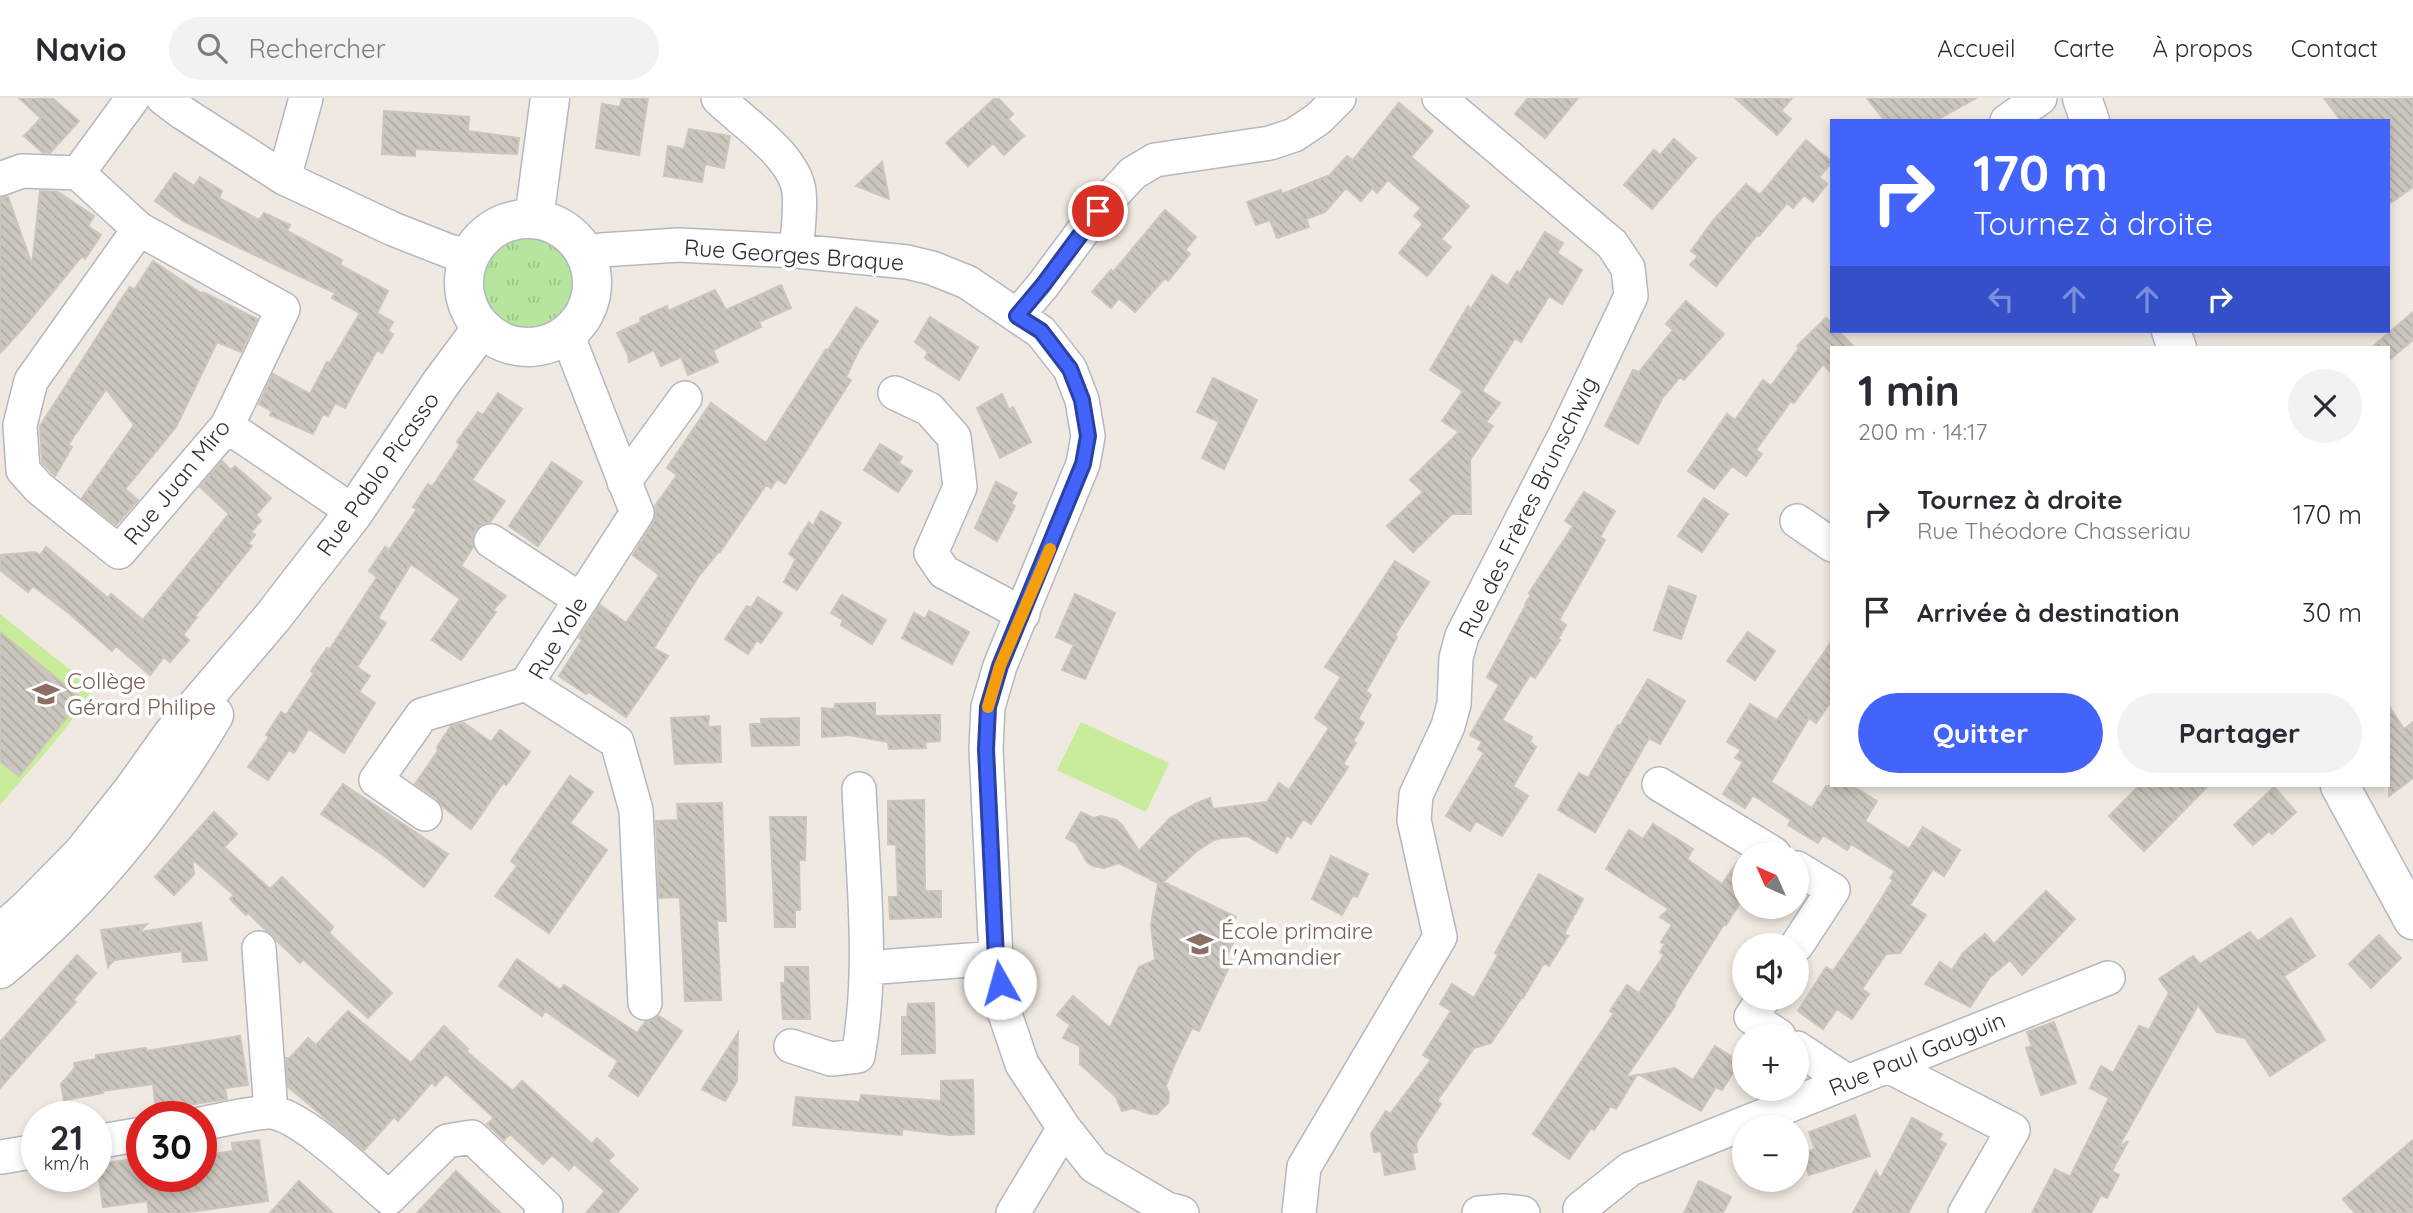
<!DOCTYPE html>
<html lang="fr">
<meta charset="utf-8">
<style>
body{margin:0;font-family:Quicksand,sans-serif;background:#f2f2f3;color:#2b2b33;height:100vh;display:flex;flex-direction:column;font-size:26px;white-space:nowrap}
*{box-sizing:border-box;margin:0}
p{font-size:23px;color:#7c7c81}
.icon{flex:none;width:38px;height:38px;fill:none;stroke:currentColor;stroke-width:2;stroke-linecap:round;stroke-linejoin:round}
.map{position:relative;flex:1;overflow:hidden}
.drawer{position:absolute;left:1830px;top:248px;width:560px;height:441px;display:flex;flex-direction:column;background:#fff;border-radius:0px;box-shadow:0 4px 10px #0003}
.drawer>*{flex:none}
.guide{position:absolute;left:1830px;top:21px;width:560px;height:214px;border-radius:0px;box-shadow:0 4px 10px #0003;background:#4264fb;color:#fff;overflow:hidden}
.needle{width:46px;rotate:315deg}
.fabs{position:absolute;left:1732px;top:744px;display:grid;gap:14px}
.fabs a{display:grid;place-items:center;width:77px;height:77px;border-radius:50%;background:#fff;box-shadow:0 4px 10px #0003;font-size:35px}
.speed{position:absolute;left:21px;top:1003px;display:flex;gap:14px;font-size:35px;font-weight:700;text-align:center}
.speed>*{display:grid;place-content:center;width:91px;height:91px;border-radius:50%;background:#fff;box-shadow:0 4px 10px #0003;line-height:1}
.speed small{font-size:18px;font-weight:400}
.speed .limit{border:10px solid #d22;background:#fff;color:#111}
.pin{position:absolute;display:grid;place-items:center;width:60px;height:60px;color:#fff;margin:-30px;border:4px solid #fff;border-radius:50%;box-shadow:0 2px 7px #0007}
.me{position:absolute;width:77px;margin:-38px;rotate:353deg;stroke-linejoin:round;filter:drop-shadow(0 0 5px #0008)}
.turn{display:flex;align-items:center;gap:24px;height:147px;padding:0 28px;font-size:32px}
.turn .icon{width:91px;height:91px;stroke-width:2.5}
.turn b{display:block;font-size:49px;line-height:60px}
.lanes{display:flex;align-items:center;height:66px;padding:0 28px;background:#0003;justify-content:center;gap:35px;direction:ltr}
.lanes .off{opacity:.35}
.round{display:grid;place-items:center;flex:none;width:74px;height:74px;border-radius:37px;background:#f2f2f3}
.headline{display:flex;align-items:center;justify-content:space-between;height:119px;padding:0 28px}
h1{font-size:42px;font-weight:800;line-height:52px}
.primary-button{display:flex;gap:14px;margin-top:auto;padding:14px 28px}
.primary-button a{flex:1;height:80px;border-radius:42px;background:#4264fb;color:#fff;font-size:28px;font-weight:800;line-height:80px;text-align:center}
.primary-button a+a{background:#f2f2f3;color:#2b2b33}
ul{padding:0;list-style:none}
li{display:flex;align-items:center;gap:21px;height:98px;padding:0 28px}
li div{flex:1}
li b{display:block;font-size:26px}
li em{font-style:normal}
header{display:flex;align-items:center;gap:42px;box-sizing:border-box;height:98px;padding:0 35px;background:#fff;border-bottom:2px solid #e1e1e2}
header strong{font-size:33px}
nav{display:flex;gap:38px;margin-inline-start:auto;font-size:24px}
.search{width:490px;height:63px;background:#f2f2f3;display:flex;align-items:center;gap:18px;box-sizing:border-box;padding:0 24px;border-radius:38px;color:#7c7c81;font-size:26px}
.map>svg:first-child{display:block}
.grass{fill:url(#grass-tufts)}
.pitch{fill:#c9ec9a}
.building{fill:url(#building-back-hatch);stroke:#cbc5ba;stroke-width:2}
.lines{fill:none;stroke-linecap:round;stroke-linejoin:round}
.street-casing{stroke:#b4b7c1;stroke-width:36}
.secondary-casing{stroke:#b4b7c1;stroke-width:41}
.street{stroke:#fff;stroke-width:33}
.secondary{stroke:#fff;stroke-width:38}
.route-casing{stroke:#2b41a3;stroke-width:18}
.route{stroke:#4264fb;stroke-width:12}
.slow{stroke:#f59e0b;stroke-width:12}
.labels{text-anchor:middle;stroke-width:7;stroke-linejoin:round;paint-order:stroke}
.street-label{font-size:23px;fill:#2e2e2e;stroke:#fff}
.education-label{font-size:23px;fill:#785e54;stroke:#fff;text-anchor:start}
</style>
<header>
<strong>Navio</strong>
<div class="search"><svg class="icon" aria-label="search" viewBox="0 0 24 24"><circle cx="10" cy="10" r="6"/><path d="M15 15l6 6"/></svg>Rechercher</div>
<nav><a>Accueil</a><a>Carte</a><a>À propos</a><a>Contact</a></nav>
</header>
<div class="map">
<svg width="2413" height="1115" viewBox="0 0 2413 1115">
<defs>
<pattern id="grass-tufts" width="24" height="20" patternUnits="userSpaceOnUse" patternTransform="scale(1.75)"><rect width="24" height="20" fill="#b6e59e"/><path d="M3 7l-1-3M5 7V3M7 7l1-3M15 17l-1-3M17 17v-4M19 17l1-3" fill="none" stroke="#9dc588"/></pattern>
<pattern id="building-back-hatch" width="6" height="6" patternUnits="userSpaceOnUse" patternTransform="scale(1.75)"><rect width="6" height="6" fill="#cbc7bf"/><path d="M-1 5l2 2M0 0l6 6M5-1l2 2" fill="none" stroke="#afaba4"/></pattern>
</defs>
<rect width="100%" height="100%" fill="#efe9e1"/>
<path class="grass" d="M479 182a47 47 0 1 1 94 0a47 47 0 1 1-94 0Z"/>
<path class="pitch" d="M0 516 93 590C68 633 32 669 0 707Z
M1081 624 1169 665 1146 714 1057 672Z"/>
<path class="building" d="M19 0H52L79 23 50 55 42 54 24 38 41 20Z
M622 0H648L639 57 596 50 602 6 620 9Z
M995 0H998L1013 16 1008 21 1024 38 1004 57 993 45 968 68 946 45Z
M1528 0H1578L1545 40 1515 16Z
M1735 0H1792L1781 13 1791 21 1777 37Z
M1867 0H1976L1935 23H1885Z
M2324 0H2413V89L2389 106V23H2341Z
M1399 5 1433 33 1411 59 1469 108 1441 141 1451 149 1427 178 1399 155 1423 126 1414 118 1421 110 1388 82 1377 95 1372 90 1361 103 1346 90 1325 114 1306 121 1309 129 1277 140 1270 122 1256 127 1247 104 1281 92 1282 96 1330 77 1347 58 1353 62Z
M384 13 469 19 468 33 519 40 517 56 415 51V58L382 56Z
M689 31 730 38 724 70 705 66 702 84 664 78 668 48 684 51Z
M1674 41 1696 60 1652 111 1624 87 1654 52 1660 57Z
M1806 42 1832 64 1819 79 1827 86 1813 104 1804 97 1793 110 1787 105 1759 138 1757 137 1716 188 1690 167 1698 158 1691 153 1712 124 1746 86 1760 97Z
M882 64 889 101 856 88Z
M175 75 194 88 200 79 222 93 219 100 259 122 264 115 290 127 287 133 342 162 340 167 388 193 377 215 393 224 388 233 393 236 382 255 377 252 345 310 335 305 328 318 323 316 313 336 270 317 272 313 259 306 273 276 310 296 327 264 330 265 360 215 332 200 335 195 183 123 155 103Z
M40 93 58 94 94 118 88 128 101 137 85 161 82 158 24 229 0 255V100L8 99 32 167Z
M1165 112 1196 139 1185 152 1190 156 1168 183 1165 180 1135 214 1119 200 1111 210 1092 194 1111 172 1113 174Z
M1545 134 1563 145 1557 155 1582 172 1562 206 1549 198 1521 244 1515 240 1482 293 1500 305 1486 324 1493 328 1470 362 1471 416H1452L1413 454 1387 428 1423 394 1410 382 1459 334 1442 323 1463 293 1430 272 1468 208 1471 211 1492 177 1508 188 1517 173 1520 175Z
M153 163 202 196 203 194 257 221 241 254 217 244 176 329 125 391 138 402 116 427 82 400 134 327 106 291 68 347 72 349 55 378 42 364 40 328 122 200 130 189 134 192Z
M781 187 791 210 759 224 761 229 713 252 718 264 688 277 681 259 661 268 654 252 629 264 628 257 617 235 641 224 640 220 667 208 668 213 715 192 726 212Z
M1686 203 1724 236 1684 282 1680 279 1663 299 1638 346 1605 328 1633 272 1639 274 1673 232 1666 226Z
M856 209 878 223 859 252 846 279 851 282 785 386 777 381 771 390 766 387 720 454 719 453 698 479 654 550 668 558 626 619 589 594 586 596 559 578 582 542 579 540 600 507 626 525 659 477 633 457 653 425 656 416 655 408 677 377 667 370 711 305 766 345 826 251 828 252Z
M2413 214V242L2389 262V250H2371Z
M930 219 978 249 959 282 925 260 928 254 915 244Z
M1826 220 1832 226V233H1838L1855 250H1832V276L1823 266 1794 305 1791 303 1756 352 1762 356 1746 378 1732 368 1714 391 1688 373 1727 316 1735 322 1763 282 1771 288 1799 250 1797 248Z
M1213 280 1257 302 1224 371 1202 360 1219 324 1197 314Z
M498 295 522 311 472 382 505 403 490 424 482 426 475 432 472 441 473 449 461 468 506 498 493 512 496 514 461 562 432 542 460 501 411 466 378 520 386 525 357 569 370 578 359 594 375 605 344 655 309 631 294 655 289 652 268 682 248 669 269 639 266 637 281 614 286 617 314 575 311 573 327 550 330 551 377 479 369 473 385 449 389 452 417 411 413 409 428 386 432 389 460 347 457 344 478 314 483 317Z
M1002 296 1009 312 1013 309 1031 344 1000 360 977 310Z
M880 346 902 359 899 365 912 373 898 394 864 372Z
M222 363 231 372 235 368 271 400 256 417 261 423 251 434 255 437 248 445 252 448 195 518 197 519 183 537 189 542 170 564 164 559 150 577 116 548 112 553 70 516 33 488 28 494 0 472V457L35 454 40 457 46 449 108 500 111 496 143 522 229 416 200 389Z
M552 364 582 384 538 448 509 428Z
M996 384 1017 395 1011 406 1015 408 997 443 975 430Z
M1584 394 1615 413 1600 439 1605 442 1559 522 1566 527 1558 541 1560 542 1535 580 1530 577 1502 622 1532 639 1530 644 1536 649 1513 688 1528 698 1502 738 1476 723 1470 733 1446 718 1484 655 1478 651 1482 644 1470 637 1499 587 1487 579 1526 507 1525 506 1531 497 1529 495 1573 428 1565 423Z
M1704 400 1728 416 1702 454 1678 438Z
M821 413 841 425 797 492 784 484 796 461 789 456 809 424 813 428Z
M1395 463 1429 484 1395 537 1397 539 1366 593 1371 597 1358 621 1364 625 1353 643 1356 645 1343 666 1348 669 1311 726 1303 721 1291 740 1287 737 1277 755 1247 738 1222 740 1214 742 1197 753 1163 784 1236 819 1232 825 1241 829 1223 865 1230 867 1199 933 1192 930 1175 965 1166 988 1169 996 1168 1005 1157 1016H1150L1133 1010 1122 1013 1116 999 1080 966V948L1063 940 1070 927 1057 917 1073 898 1110 930 1139 869 1155 862 1151 827 1158 785 1119 765 1104 770 1093 768 1087 764 1076 745 1066 740 1081 714 1093 720 1101 718 1116 722 1122 727 1139 753 1170 720 1197 705 1210 700 1213 711 1267 704 1279 685 1289 692 1329 630 1315 620 1341 579 1325 569Z
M1669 488 1696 498 1681 541 1654 532Z
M1075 496 1115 515 1085 581 1062 572 1074 547 1056 539Z
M842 497 886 522 872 546 841 527 843 522 831 515Z
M758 499 782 515 761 545 757 542 748 556 725 541 747 508 751 510Z
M929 513 969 534 952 566 902 540 914 515 925 521Z
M0 534 82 601 19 678 0 663Z
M1748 534 1775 553 1755 582 1727 563Z
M1832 543V602L1816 625 1809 620 1771 684 1812 710 1826 688H1852L1877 703 1865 723 1909 751 1923 729 1960 752 1944 778 1933 771 1910 807 1926 817 1900 855 1886 856 1862 891 1869 896 1852 921 1837 911 1823 931 1798 913 1826 869 1833 873 1866 825 1893 782 1890 780 1895 773 1851 746 1847 752 1823 737 1818 745 1788 727 1791 722 1753 697 1745 710 1723 696 1743 664 1735 660 1741 652 1727 644 1750 606 1777 622Z
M1648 581 1685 603 1660 646 1649 640 1595 734 1558 712 1579 675 1588 680 1618 627 1620 628Z
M875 605V618L940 617V643L925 644 926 650 889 651 888 644 849 637 822 639V610L835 611V606Z
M2389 608 2404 631 2413 624V680L2389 698Z
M709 618 708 629 720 628 721 664 675 666 671 620Z
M799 620V647L752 648 750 626H761V621Z
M464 625 491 644 500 632 530 654 506 687 503 685 471 731 443 709 436 700 415 686 438 653 437 649 451 628Z
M570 678 593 694 570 725 607 752 549 835 495 798 517 768 511 763Z
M343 686 448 756 424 789 383 757 321 716Z
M2139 688H2208L2144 753 2109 718Z
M2274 689 2296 714 2272 736 2269 733 2253 747 2234 727Z
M924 702 925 793H941V819L890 821 889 799H898L896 747 888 746V703Z
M722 705 726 823H717L721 902 685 903 680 799 659 800 656 723 678 722 677 706Z
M214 714 237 736 224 749 270 791 282 779 333 829 329 835 392 895 368 920 303 861 300 865 248 815 246 817 230 801 234 797 192 761 194 776 174 797 155 779Z
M770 719H806L805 762H799L800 812H795V829H775Z
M1653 726 1693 751 1687 761 1722 786 1741 759 1745 761V797L1726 827 1724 826 1674 906 1675 908 1626 979 1637 977 1616 1011 1611 1008 1594 1032 1591 1030 1569 1061 1533 1036 1614 915 1610 913 1627 887 1639 895 1664 857 1660 854 1665 846 1661 844 1672 827 1660 819 1669 811 1606 771 1629 732 1643 741Z
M1331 758 1368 776 1357 799 1353 797 1342 817 1312 801Z
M1539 776 1583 801 1564 836 1568 838 1549 868 1544 865 1523 900 1522 899 1491 945 1474 950 1437 1003 1441 1006 1416 1045 1417 1054 1412 1055 1415 1071 1385 1077 1381 1053 1374 1054 1371 1036 1386 1013 1390 1016 1431 962 1423 957 1451 913 1440 906 1452 886 1474 900 1498 857 1495 855Z
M2046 793 2075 821 2022 877 2010 862 1990 879 1970 909 1925 886 1940 864 1952 872 1963 855 1985 836 1994 846Z
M2291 820 2315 858 2284 878 2325 942 2270 978 2245 940 2217 934 2198 907 2118 1050 2128 1043 2112 1073 2119 1077 2107 1100 2101 1097 2091 1115H2032L2055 1071 2070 1079 2109 1000 2090 990 2101 968 2113 975 2139 928 2149 932 2169 895 2159 881 2193 858 2200 866 2250 834 2258 843Z
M201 825 207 862 183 864 182 853 114 862 108 869 101 832 147 826 139 834Z
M2379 837 2401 860 2371 890 2349 866Z
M77 857 96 875 73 902 76 904 0 990V944Z
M517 861 560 892 564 887 637 935 645 924 655 921 659 918 682 933 638 998 609 978 618 963 545 913 542 918 499 888Z
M785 869H808L810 921H783L781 885H785Z
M934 905 935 955 902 956V919H907L908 906Z
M348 913 411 965 444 928 468 951 466 953 513 993 522 983 592 1046 597 1040 614 1057 608 1063 638 1091 617 1115H586L605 1093 574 1066 569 1072 552 1057 543 1066 510 1036 504 1042 487 1026 494 1020 446 976 435 988 432 984 398 1023 394 1019 364 1052 288 989 286 960H290L308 940 316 947Z
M2054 924 2076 985 2041 997 2026 950 2032 948 2027 934Z
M738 935 737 983 725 1003 702 991Z
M240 938 248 987 225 990 227 1001 156 1012 153 986 102 993 103 995 64 1002 61 986 75 970 74 965 96 961V957L146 950V953Z
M1715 948 1740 964 1722 992 1716 989 1701 1013 1640 977 1675 970 1693 982Z
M973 982 974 1036 950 1037 902 1031V1037L793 1027 796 999 860 1004 861 997 941 1003V983Z
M1855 1017 1870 1058 1809 1077 1802 1056 1815 1051 1809 1034Z
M1912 1020 1942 1036 1939 1042 1946 1046 1908 1115H1853L1876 1073 1880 1081Z
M259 1042 268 1103 182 1115H149L147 1103 103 1109 97 1066 142 1060V1078H201V1058L233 1053 232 1045Z
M2413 1042V1115H2355L2343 1101Z
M456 1073 480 1096 501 1115H417Z
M299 1083 333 1115H270Z
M1699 1083 1731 1099 1723 1115H1684Z"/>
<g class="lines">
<g class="street-casing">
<path id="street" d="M163 0 183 15 284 80 393 131 449 153 469 158
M718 0C742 24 794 57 799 93 801 112 798 134 796 153
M2007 23 2040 0
M78 75 139 131 283 211 227 328 119 454 39 390 23 372 20 327 31 283 139 131
M284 80 306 0
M0 81 22 73 78 75 133 0
M587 158 601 152 679 147 796 153 907 164 932 170 967 184 1041 234 1070 271 1082 302 1088 338 1083 366 1000 568 988 609 986 651 996 860 1003 910 1022 966 1064 1030 1094 1068 1167 1111 1182 1115
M1017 218 1043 187 1098 113 1133 75 1155 62 1270 45 1294 37 1318 21 1339 0
M567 236 637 415 526 586 617 644 636 712 645 905
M895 295 929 311 954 339 960 389 931 455 944 474 1023 516
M227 328 336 402
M624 384 685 300
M1797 423 1832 447
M491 443 581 502
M1659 686 1774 756
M425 716 376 682 422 617 526 586
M1797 770 1833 792 1797 847
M259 850 271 1014
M866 870 996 860
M1764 900 1751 919 1779 938
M791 948 831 961 858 958C874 871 863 780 859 691
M1797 950 1848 984
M1888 968 2013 1032 1965 1115
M201 1026C216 1023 259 1013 271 1014 303 1018 363 1078 389 1100L447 1043 472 1039 546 1109 541 1115
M96 1044 142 1036
M2 1059 37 1053
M1580 1111 1630 1071 2108 880
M1013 1115 1064 1030
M1299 1115 1304 1069 1440 839 1414 722 1416 697 1448 628 1454 606 1456 560 1462 538 1566 335 1631 198 1628 170 1612 146 1439 0
M1479 1115 1503 1113 1523 1115"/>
</g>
<g class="secondary-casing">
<path id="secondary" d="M2082 0 2090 23
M534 121 550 0
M464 185a64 64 0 1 1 128 0a64 64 0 1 1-128 0Z
M2171 233 2177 250
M2340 688 2413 822
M0 836 27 812 83 755 133 692 173 636 272 520 354 414 441 285 482 230
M0 871C88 798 156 715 214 617"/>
</g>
<use href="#street" class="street"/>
<use href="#secondary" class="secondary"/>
</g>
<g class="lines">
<g class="route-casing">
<path id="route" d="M1000 885 996 860 986 651 988 609 1000 568 1083 366 1088 338 1082 302 1070 271 1041 233 1017 218 1043 187 1098 113"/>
</g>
<use href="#route" class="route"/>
<path class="slow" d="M988 609 1000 568 1050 451"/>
</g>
<defs>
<g id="school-bare" transform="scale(2.1)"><path d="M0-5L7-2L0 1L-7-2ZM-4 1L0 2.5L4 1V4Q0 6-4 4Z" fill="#8d6e63" stroke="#fff" stroke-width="2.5" paint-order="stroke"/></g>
</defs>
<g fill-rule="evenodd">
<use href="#school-bare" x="46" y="596"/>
<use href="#school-bare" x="1200" y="846"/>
</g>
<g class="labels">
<g class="street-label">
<text transform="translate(794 157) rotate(4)" y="8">Rue Georges Braque</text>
<text transform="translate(378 376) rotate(-55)" y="8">Rue Pablo Picasso</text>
<text transform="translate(177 384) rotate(-51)" y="8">Rue Juan Miro</text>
<text transform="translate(1528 409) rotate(-64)" y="8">Rue des Frères Brunschwig</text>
<text transform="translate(558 540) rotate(-59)" y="8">Rue Yole</text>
<text transform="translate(1917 956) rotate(-22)" y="8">Rue Paul Gauguin</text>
</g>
<g class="education-label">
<text x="67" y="591">Collège<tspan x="67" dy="26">Gérard Philipe</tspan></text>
<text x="1221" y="841">École primaire<tspan x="1221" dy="26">L'Amandier</tspan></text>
</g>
</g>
</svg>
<div class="fabs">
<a><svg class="needle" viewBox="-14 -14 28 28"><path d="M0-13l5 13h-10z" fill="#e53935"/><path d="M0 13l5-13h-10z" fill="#7c7c81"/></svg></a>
<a><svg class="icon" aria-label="sound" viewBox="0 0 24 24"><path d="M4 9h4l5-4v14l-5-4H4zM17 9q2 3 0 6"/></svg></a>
<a>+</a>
<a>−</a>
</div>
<div class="speed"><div>21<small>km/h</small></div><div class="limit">30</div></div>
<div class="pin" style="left:1098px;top:113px;background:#d93025"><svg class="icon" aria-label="arrive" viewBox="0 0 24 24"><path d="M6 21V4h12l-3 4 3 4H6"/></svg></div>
<svg class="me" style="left:1000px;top:885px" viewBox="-20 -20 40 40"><circle r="19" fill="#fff"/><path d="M0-13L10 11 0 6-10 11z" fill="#4264fb"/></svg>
<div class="guide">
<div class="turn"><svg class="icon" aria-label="right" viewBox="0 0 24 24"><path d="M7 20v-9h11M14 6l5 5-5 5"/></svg><div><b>170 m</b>Tournez à droite</div></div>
<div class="lanes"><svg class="icon off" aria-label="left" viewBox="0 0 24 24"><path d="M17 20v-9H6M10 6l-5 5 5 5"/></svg><svg class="icon off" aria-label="ahead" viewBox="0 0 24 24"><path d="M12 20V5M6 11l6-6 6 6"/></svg><svg class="icon off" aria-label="ahead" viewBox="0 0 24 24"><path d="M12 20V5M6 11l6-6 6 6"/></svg><svg class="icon" aria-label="right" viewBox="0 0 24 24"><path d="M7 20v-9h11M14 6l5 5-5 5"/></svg></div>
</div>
<section class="drawer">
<div class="headline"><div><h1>1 min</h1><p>200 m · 14:17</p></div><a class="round"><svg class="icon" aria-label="close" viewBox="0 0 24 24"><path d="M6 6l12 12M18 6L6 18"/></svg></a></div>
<ul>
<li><svg class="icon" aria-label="right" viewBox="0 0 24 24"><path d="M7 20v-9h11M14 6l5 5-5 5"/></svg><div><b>Tournez à droite</b><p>Rue Théodore Chasseriau</p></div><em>170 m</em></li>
<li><svg class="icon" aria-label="arrive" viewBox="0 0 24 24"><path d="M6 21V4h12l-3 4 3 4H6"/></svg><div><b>Arrivée à destination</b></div><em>30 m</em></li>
</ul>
<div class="primary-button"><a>Quitter</a><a>Partager</a></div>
</section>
</div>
